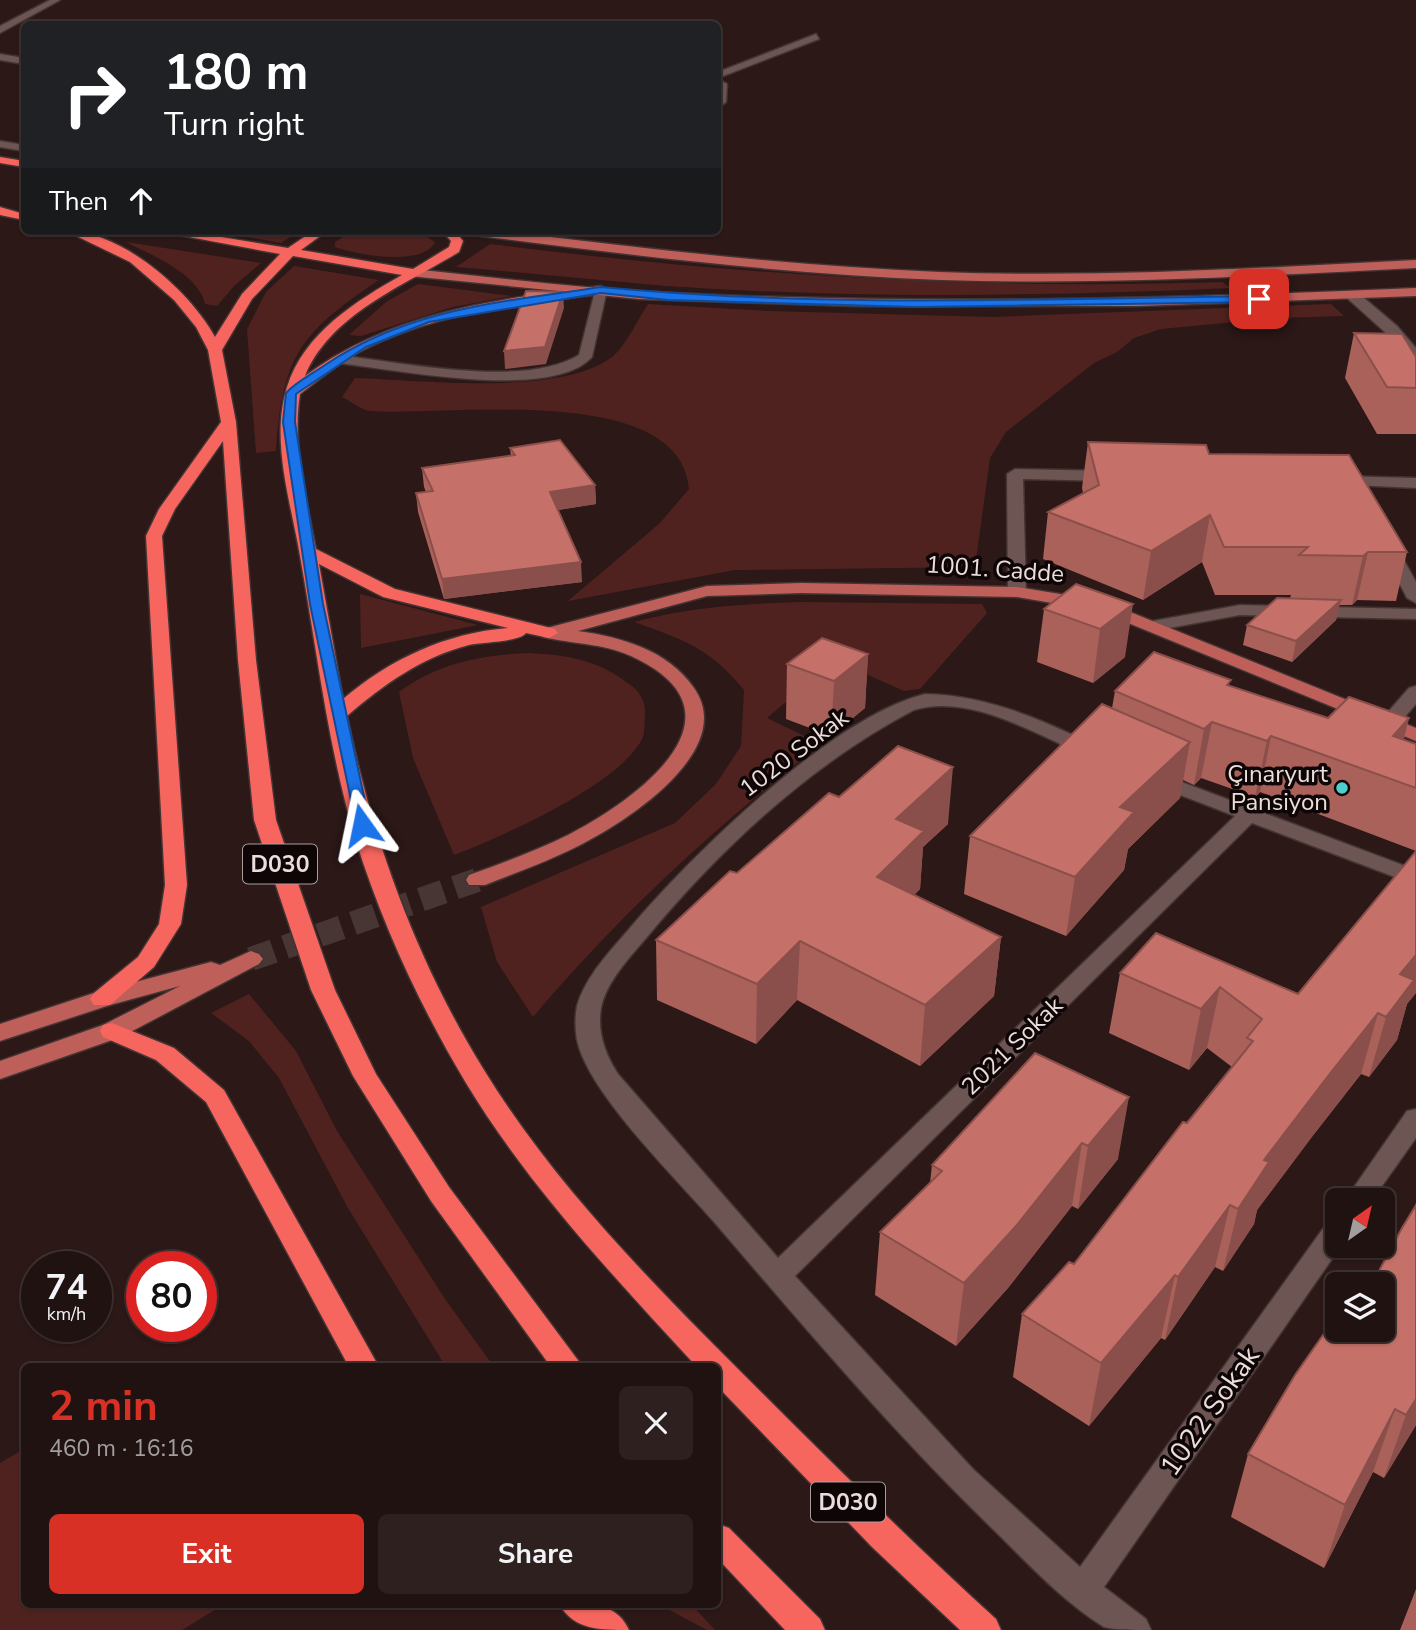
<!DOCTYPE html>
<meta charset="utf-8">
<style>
body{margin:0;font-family:"Nunito Sans",sans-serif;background:#2d201f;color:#f1f3f6;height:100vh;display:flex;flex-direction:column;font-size:26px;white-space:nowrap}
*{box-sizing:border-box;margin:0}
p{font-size:23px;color:#a29e9f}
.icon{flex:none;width:38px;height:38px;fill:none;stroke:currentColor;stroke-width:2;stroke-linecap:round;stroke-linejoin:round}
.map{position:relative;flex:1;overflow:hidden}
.side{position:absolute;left:21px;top:1363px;width:700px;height:245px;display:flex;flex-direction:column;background:#201211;border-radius:10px;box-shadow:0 2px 5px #0004,0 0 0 2px #3d3231}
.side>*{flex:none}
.top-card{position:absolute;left:21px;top:21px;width:700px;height:214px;border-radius:10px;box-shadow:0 2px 5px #0004,0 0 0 2px #3d3231;background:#202124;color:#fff;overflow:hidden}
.needle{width:46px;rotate:34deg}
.buttons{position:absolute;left:1325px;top:1188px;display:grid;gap:14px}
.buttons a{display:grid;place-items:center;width:70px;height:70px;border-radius:10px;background:#201211;box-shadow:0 2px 5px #0004,0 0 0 2px #3d3231;font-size:35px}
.speed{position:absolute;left:21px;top:1251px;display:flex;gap:14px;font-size:35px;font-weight:700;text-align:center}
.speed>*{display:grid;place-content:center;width:91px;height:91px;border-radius:50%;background:#201211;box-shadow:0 2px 5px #0004,0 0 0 2px #3d3231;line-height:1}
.speed small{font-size:18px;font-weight:400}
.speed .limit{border:10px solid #d22;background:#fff;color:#111}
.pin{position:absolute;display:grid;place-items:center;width:60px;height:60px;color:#fff;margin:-30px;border-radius:14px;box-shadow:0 4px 10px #0006}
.me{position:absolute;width:77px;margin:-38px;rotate:348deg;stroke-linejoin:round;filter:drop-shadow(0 0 5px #0008)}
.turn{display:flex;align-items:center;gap:24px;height:147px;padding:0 28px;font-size:32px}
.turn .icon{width:91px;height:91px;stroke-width:2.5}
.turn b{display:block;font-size:49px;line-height:60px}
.then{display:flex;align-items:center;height:66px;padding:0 28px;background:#0003;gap:14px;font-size:26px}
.round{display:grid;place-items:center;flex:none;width:74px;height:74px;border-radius:10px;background:#2d201f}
.headline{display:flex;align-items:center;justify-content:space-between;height:119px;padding:0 28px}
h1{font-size:42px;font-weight:700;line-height:52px;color:#d93025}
.button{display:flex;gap:14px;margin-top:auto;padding:14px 28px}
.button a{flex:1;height:80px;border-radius:10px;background:#d93025;color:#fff;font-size:28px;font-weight:700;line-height:80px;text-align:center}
.button a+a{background:#2d201f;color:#f1f3f6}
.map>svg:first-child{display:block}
.green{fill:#50221f}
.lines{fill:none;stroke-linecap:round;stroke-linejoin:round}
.major-tunnel{stroke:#483634;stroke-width:24;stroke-dasharray:24 12;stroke-linecap:butt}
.minor-casing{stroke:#433433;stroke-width:3}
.major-casing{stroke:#433433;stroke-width:3}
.highway-casing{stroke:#433433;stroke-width:3}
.minor{fill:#6c5552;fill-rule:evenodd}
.major{fill:#bf5f59;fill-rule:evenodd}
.highway{fill:#f6655e;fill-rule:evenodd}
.wall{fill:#a9615a}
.shaded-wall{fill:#8a4f4a}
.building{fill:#c57169;stroke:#8a4f4a;stroke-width:2}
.route{fill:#1a73e8;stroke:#114b97;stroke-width:2}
.poi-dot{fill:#52cdcf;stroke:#0e0606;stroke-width:2.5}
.labels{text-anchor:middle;stroke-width:7;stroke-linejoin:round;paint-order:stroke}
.shield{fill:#0e0606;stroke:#a99c9b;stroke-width:2}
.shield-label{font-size:23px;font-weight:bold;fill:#ebdddb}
.street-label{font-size:24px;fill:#ebdddb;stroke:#0e0606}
.poi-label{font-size:24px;fill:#ebdddb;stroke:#0e0606;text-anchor:end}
.near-street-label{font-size:28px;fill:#ebdddb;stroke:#0e0606}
</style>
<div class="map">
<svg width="1416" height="1630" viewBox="0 0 1416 1630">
<rect width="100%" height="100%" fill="#2b1817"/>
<path class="green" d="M214 231H299L281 243Z
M353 231C377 229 416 226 435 242 423 267 357 255 335 247V242Z
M126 242 261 263 234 286 217 306 205 304C199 274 151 255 126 242Z
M490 244C733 275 977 290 1222 282L1232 288C1044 296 854 299 666 286 596 280 526 273 456 267Z
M294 266 379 280C301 332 282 356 276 451L256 453 247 329 266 292Z
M418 284 511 296 453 307 361 336 349 335 386 302Z
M648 304 768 311 993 317 1331 304 1344 316 1277 318 1161 329 1134 338 1117 352 1094 363 1006 432 990 458 975 567 735 570 568 601 660 523 689 489C680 380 443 417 370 411 361 410 351 401 342 397L355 378C420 380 559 397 612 357 626 346 638 319 648 304Z
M360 594 478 625 361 648Z
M800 602 982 604 987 613 920 689 904 691 859 671 813 679 767 718 821 744C716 826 619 915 533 1017L497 962 481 907 675 823 716 784 741 746 744 690C710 648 684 640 634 622 689 607 743 604 800 602Z
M529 653C568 655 598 660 629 684 640 691 646 702 645 716 644 722 645 731 643 737 622 784 501 837 454 855L413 758 399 692C438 663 481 655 529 653Z
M249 994 296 1051 337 1131 445 1299 494 1367H446L348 1208 279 1078 249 1041 211 1013Z
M24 1449V1605H223L182 1630H0V1463Z
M660 1605H692L715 1630H707Z"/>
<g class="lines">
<path class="major-tunnel" d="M251 959 477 880"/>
<g class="minor-casing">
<path id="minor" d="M50 0H60L0 33V26Z
M816 34 819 39 718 78V72Z
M0 54 24 58V64L0 60Z
M718 79 727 84 726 102 718 108Z
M0 141 24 145V151L0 147Z
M596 287 607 290 592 357C551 402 395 369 337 363L330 359 337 355C402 362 523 389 579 355Z
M1347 292H1357L1397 326 1416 348V360L1347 298Z
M1015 469 1109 471 1117 476 1109 481 1023 479 1026 592 1017 597 1008 592 1007 474Z
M1338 476 1416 478V488L1332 484 1330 481Z
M1389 543 1395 544 1416 582V603L1407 598 1381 548Z
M1240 605 1416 609V619L1240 615 1153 631 1144 626 1153 621Z
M1416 686V704L1395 728H1381L1378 724 1381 720 1409 688Z
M925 694C978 695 1026 713 1073 735 1083 739 1096 743 1102 751L1099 755C1084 759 1067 747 1054 741 1013 722 960 696 914 710 811 764 721 848 647 937 630 957 606 982 601 1008 597 1032 605 1054 618 1074L778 1258 1235 816 1149 783 1146 779 1149 775H1163L1416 870V885L1252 823 795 1276 973 1469 1080 1567 1327 1223 1337 1220V1246H1341L1104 1587 1146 1619 1151 1630C1137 1630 1115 1630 1104 1627 1065 1603 1031 1567 998 1534 897 1437 806 1329 715 1223 678 1180 588 1093 577 1040 575 1029 575 1016 577 1006 585 977 611 950 630 928 692 855 832 717 925 694Z
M1416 1109V1138L1372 1200H1345L1407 1111Z"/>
</g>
<g class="major-casing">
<path id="major" d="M467 231H501C647 249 793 266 939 272 1098 278 1257 268 1416 260V268C1258 276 1099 285 941 280 784 274 628 255 473 235Z
M413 269C499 278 585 289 671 293 919 305 1168 299 1416 288V296L1137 306H857L639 299 409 276V270Z
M801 583 1017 587 1103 601 1416 728V741L1099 611 1017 597 801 593 707 596 578 631C621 637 668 650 694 688 737 749 630 819 584 843 552 860 518 872 485 885H469L466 880 469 875C502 863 536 851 568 835 638 799 755 713 631 656 602 643 572 644 543 637L540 633 543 629 707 586Z
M251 951 259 954 263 959 259 964 121 1037 0 1079V1061L103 1025 180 986 110 1005 0 1041V1024L94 993 211 962 220 965Z"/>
</g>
<g class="highway-casing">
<path id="highway" d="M0 157 24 161V167L0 163Z
M0 207 24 214V220L0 215Z
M66 231C122 231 189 290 215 337L242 294 280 254 157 231H185L288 248 313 231H327L301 250 413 269 449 247 451 241 442 231H455L463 241 459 252C407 284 330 314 305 376 392 312 497 299 601 286L607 290 601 294C520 304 435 312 361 351 339 363 320 379 300 394 292 446 306 498 316 549L395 589 555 629 558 633 549 638 526 633C520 642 482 642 469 645 422 657 383 685 347 716 373 841 417 962 484 1070 552 1181 647 1278 738 1369 823 1454 907 1538 996 1619L1001 1630H960L872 1547 718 1387V1367H697C615 1278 529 1187 466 1083 421 1008 382 924 356 841 328 748 317 651 300 556 291 503 270 440 287 387 304 333 356 301 402 275L293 256 252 299 222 350 236 422 256 660 276 820 335 990 376 1074 449 1187 583 1367H551L431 1201 353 1076 311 990 254 820 238 660 223 441 175 509 162 536 187 885 181 924 154 967 110 1005H94L90 999 94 993 138 957 159 924 165 885 146 536 159 509 221 422 208 350 196 327 174 300 130 262ZM319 564 383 597 508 628C446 633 390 659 343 699Z
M112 1023 174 1048 224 1090 379 1367H349L206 1102 156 1060 103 1037 100 1031 103 1025Z
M718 1524 729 1528 820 1619 825 1630H785L718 1559Z
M560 1605C588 1604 616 1601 629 1630 601 1630 574 1630 560 1605Z"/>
</g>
<use href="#minor" class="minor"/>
<use href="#major" class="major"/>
<use href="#highway" class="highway"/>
</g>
<path class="wall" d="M1354 333 1416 357V434H1377L1345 378Z
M1088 442 1209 454 1407 552 1396 601 1357 600 1352 605H1339L1336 620 1292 662 1243 645 1247 625 1290 598 1291 595H1215L1202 562 1143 600 1043 559 1048 512 1083 493 1082 488Z
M510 448 595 485 596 504 558 510 582 582 444 599 418 512 416 493 426 492 424 487 422 468 511 456Z
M1076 584 1125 657 1093 683 1037 662 1044 609Z
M868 654 865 708 831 736 786 719 787 664Z
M1230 686 1328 718H1409L1404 739 1416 744V993L1407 1004 1397 1040 1369 1077 1361 1074 1311 1138 1257 1210 1254 1224 1223 1271 1215 1267 1165 1340 1161 1338 1089 1426 1013 1377 1022 1314 1074 1264 1232 1067 1207 1048 1189 1070 1109 1033 1120 973 1298 994 1416 851 1260 792 1255 797 1201 778 1194 785 1183 780 1180 798 1128 849 1124 870 1066 936 964 894 970 836 1112 708 1115 691Z
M839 797 948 824 923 847 920 889 914 895 1001 937 994 996 920 1066 797 1000 756 1044 657 1000 656 940Z
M1035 1053 1118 1159 1078 1209 1072 1206 1008 1288 956 1346 875 1295 880 1232 930 1183 932 1165Z
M1337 1315 1416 1425 1384 1478 1373 1472 1324 1568 1231 1517 1248 1454Z
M1416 1589V1630H1400Z"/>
<path class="shaded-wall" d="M563 292 564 308 546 364 505 369 504 351Z
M595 485 596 504 551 511 550 492Z
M1210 515 1202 562 1143 600 1151 551Z
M1368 552 1357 600 1352 605 1363 556Z
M581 562 582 582 444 599 442 579Z
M1341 600 1336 620 1292 662 1296 641Z
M1133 604 1125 657 1093 683 1100 629Z
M868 654 865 708 831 736 834 681Z
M1409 718 1395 774 1393 736Z
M1212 722 1201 778 1194 785 1204 729Z
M1271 736 1260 792 1255 797 1267 741Z
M1190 742 1180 798 1128 849 1124 870 1066 936 1075 877 1120 807Z
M953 767 948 824 923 847 920 889 873 936 877 877 896 819Z
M1001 937 994 996 920 1066 925 1005Z
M800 941 797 1000 756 1044 757 984Z
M1416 955V993L1407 1004 1397 1040 1369 1077 1386 1017 1400 974Z
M1220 987 1207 1048 1189 1070 1201 1009Z
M1378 1013 1361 1074 1311 1138 1257 1210 1254 1224 1223 1271 1238 1209 1264 1160 1328 1076Z
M1129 1097 1118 1159 1078 1209 1088 1146Z
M1082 1143 1072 1206 1008 1288 956 1346 964 1283Z
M1230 1205 1215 1267 1165 1340 1178 1277Z
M1175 1275 1161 1338 1089 1426 1101 1363Z
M1416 1399V1425L1384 1478 1406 1415Z
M1395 1409 1373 1472 1324 1568 1345 1505Z"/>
<path class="building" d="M526 291 563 292 545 347 504 351Z
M1354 333 1402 334 1416 357V388L1387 387Z
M560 440 595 485 550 492 581 562 442 579 416 493 433 491 422 468 515 455 510 448Z
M1088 442 1206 445 1209 454 1349 455 1407 552H1368L1363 556 1299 555 1308 547H1224L1210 515 1151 551 1048 512 1099 485Z
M1076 584 1133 604 1100 629 1044 609Z
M1277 598 1341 600 1296 641 1247 625Z
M822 638 868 654 834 681 787 664Z
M1154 652 1231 680 1227 685 1328 718 1349 697 1409 718 1393 736 1416 744V788L1271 736 1267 741 1212 722 1204 729 1115 691Z
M1102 704 1190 742 1120 807 1134 812 1075 877 970 836Z
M898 746 953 767 896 819 924 831 877 877 1001 937 925 1005 800 941 757 984 656 940 730 871 737 873 829 793 839 797Z
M1416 851V955L1400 974 1414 980 1386 1017 1378 1013 1328 1076 1264 1160 1269 1162 1238 1209 1230 1205 1178 1277 1175 1275 1101 1363 1022 1314 1069 1262 1074 1264 1183 1122 1187 1123 1253 1041 1247 1038 1262 1019 1220 987 1201 1009 1120 973 1156 933 1298 994Z
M1035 1053 1129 1097 1088 1146 1082 1143 1016 1226 964 1283 880 1232 942 1171 932 1165Z
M1416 1205V1399L1406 1415 1395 1409 1345 1505 1248 1454 1295 1375 1337 1315V1330H1382V1284H1372L1402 1228Z"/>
<path class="route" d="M601 287C819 308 1040 299 1259 296L1264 299 1259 302 916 307 668 300 601 293 429 322 366 347 296 394 295 422 323 604 370 825 368 829H357L310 604 283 422 286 393C296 382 312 374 325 365 410 308 502 302 601 287Z"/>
<circle class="poi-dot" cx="1342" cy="788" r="7"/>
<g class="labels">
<g class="shield">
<rect x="243" y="844.5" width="74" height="39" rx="5"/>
<rect x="811" y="1482.5" width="74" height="39" rx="5"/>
</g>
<g class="shield-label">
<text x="280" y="872">D030</text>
<text x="848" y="1510">D030</text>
</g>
<g class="street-label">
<text transform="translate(995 569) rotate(4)" y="8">1001. Cadde</text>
<text transform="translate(794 753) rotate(-37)" y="8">1020 Sokak</text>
<text transform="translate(1012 1046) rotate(-44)" y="8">2021 Sokak</text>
</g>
<g class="poi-label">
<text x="1328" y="782">Çınaryurt<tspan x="1328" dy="28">Pansiyon</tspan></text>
</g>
<g class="near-street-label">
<text transform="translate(1209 1411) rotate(-55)" y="10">1022 Sokak</text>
</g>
</g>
</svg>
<div class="buttons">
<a><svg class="needle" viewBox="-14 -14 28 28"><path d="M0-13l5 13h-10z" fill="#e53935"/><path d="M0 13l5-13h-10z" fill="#a29e9f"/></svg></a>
<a><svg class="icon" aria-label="layers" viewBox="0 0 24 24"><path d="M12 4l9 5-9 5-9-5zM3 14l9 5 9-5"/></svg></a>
</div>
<div class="speed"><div>74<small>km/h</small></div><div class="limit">80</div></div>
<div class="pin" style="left:1259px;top:299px;background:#d93025"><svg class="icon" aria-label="arrive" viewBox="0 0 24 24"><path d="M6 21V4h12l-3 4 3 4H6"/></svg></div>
<svg class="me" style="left:362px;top:825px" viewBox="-20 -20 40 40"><path d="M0-17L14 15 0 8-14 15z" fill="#1a73e8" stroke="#fff" stroke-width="4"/></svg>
<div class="top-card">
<div class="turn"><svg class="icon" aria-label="right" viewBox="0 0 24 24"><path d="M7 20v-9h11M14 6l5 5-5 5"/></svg><div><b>180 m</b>Turn right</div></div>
<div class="then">Then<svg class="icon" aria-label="ahead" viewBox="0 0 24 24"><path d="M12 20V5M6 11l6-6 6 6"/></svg></div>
</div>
<section class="side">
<div class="headline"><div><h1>2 min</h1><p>460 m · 16:16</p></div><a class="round"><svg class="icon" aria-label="close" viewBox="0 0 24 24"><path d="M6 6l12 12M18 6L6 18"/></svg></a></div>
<div class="button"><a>Exit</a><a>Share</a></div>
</section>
</div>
